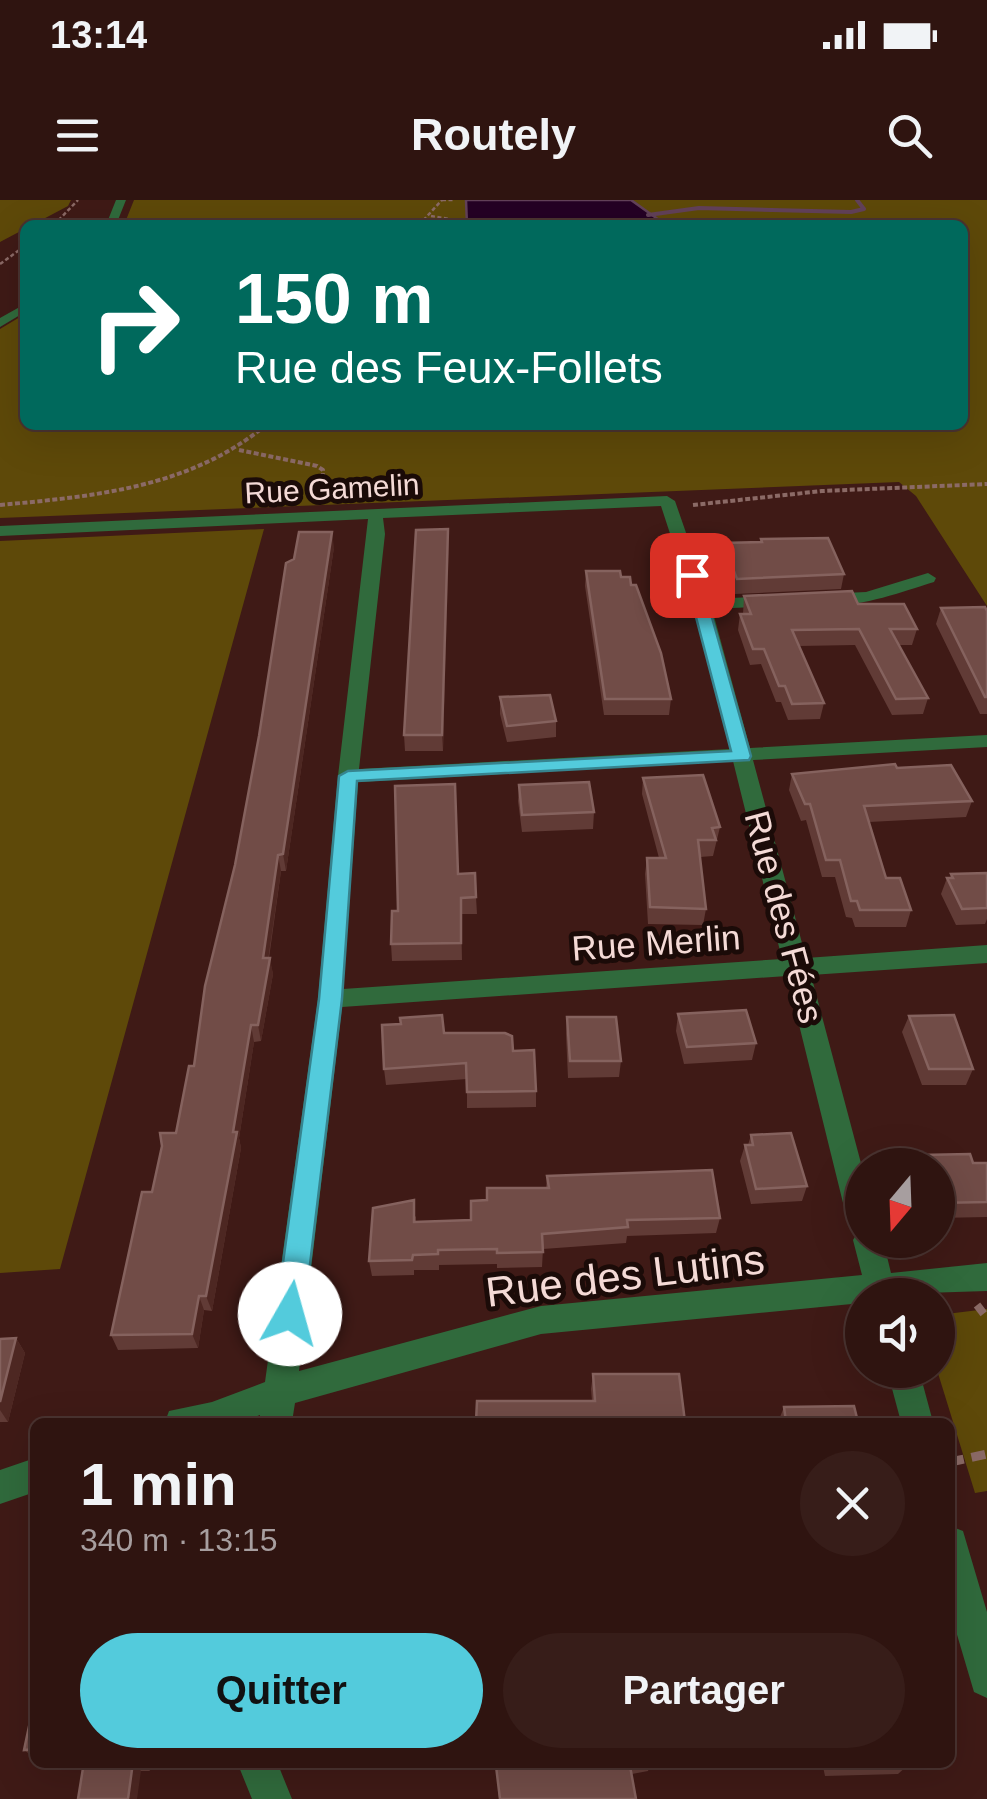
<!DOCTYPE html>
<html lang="fr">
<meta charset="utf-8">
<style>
body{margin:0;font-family:Arial,sans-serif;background:#371d19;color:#f1f3f6;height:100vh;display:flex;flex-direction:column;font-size:38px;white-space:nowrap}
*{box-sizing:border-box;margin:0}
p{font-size:32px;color:#a79e9f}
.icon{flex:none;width:55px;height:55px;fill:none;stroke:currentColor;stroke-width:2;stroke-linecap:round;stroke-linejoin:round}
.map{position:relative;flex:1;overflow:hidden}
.sheet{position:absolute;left:30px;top:1218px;width:925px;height:350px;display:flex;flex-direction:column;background:#2f1410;border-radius:15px;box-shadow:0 10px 40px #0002,0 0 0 2px #4a3330}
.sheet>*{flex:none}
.guide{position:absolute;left:20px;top:20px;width:948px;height:210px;border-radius:15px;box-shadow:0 10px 40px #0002,0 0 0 2px #4a3330;background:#00695c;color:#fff;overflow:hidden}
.needle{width:65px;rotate:199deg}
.controls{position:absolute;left:845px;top:948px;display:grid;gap:20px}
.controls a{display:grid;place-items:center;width:110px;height:110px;border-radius:50%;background:#2f1410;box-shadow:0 10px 40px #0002,0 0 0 2px #4a3330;font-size:50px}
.pin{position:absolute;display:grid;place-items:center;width:85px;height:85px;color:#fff;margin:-42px;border-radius:20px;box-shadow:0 5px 15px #0006}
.me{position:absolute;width:110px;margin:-55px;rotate:7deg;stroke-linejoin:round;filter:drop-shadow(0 0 8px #0008)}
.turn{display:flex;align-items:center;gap:35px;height:210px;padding:0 50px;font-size:45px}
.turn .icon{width:130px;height:130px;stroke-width:2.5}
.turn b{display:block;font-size:70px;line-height:85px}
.round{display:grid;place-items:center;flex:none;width:105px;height:105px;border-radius:52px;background:#371d19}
.overview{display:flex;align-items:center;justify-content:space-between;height:170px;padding:0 50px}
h1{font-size:60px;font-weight:600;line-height:75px}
.cta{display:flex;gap:20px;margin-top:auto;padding:20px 50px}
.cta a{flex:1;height:115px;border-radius:60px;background:#53cbdc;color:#111;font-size:40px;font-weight:600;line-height:115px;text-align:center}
.cta a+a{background:#371d19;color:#f1f3f6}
.status{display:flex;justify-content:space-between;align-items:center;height:70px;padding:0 50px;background:#2f1410;direction:ltr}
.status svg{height:28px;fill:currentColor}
header{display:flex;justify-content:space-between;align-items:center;height:130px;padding:0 50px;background:#2f1410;font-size:45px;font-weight:600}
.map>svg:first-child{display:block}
.green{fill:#5e4909}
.water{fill:#240024;stroke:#624159;stroke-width:2.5}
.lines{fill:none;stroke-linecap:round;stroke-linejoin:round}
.stream{stroke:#624159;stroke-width:4}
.path-far3{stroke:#8b6a66;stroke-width:2.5;stroke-dasharray:4 2.5;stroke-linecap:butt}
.path-far2{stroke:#8b6a66;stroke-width:4;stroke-dasharray:5 2.5;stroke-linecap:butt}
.path-far1{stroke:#8b6a66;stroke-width:8;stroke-dasharray:11 6;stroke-linecap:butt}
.path{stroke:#8b6a66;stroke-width:9;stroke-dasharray:14 8;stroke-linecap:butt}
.minor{fill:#306a3c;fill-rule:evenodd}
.wall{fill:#613b36}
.shaded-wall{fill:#4d2722}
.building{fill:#714c47;stroke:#85625e;stroke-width:2.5}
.route{fill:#53cbdc;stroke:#36848f;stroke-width:2.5}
.labels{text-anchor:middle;stroke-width:10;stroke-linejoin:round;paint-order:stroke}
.far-street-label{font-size:30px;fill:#f4dad6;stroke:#1b0b08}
.street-label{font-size:35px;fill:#f4dad6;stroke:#1b0b08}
.near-street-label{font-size:42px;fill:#f4dad6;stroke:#1b0b08}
</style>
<div class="status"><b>13:14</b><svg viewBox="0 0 49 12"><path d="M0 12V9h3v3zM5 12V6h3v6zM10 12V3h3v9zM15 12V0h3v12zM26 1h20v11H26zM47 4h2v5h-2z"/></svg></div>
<header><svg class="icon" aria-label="menu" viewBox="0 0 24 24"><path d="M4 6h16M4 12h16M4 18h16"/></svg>Routely<svg class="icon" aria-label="search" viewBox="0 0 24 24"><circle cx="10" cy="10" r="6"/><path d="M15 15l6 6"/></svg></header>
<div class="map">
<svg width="987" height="1599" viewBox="0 0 987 1599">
<rect width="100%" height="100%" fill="#3f1a16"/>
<path class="green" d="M0 0H71L68 6 0 42Z
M134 0H987V406L916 296 899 282 0 318V129L25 114V225H962V25H124Z
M264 329 60 1069 0 1073V341Z
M987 1109V1291L975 1293 937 1170 938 1115Z"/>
<path class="water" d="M466 0H631L666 25H467Z"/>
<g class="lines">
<path class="stream" d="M648 15 699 8 851 12 864 9 857 0"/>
<path class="path-far3" d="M442 0H453
M431 16 450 19
M54 25 78 0
M419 25 442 0
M0 64 25 46"/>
<path class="path-far2" d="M239 250 317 266 323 270 322 296
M0 305C96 296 189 288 266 225
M693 305 822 291 987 284"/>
<path class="path-far1" d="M977 1105 987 1118"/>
<path class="path" d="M950 1262 987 1254"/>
<path class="minor" d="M116 0H126L116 25H106Z
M25 104V112L0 127V118Z
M667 296 675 301 709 399 777 396 786 401 777 406 712 409 750 548 987 535V547L753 560 806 758 987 745V763L811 775 862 967V1040H883L891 1073 987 1063V1091L862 1095V1103L541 1134 295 1203 292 1222H260V1215L242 1222H165L169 1211 212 1202 265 1182 318 799 338 576 368 319 0 336V326ZM661 306 693 404 730 549 359 569 385 334 383 318ZM733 561 782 759 343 789 358 582ZM787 776 847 1019 852 1028 859 1030 853 1040 862 1075 541 1106 299 1171 342 807Z
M928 373 936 378 934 382C906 390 838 417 813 399L822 394 866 392Z
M887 1170H919L933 1222H901Z
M35 1258V1292L0 1304V1270Z
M950 1326 963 1331 987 1412V1498L974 1492 950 1411Z
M237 1562H277L292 1599H252Z"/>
</g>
<path class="wall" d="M448 329 443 551H405L404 535Z
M761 339 844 374 841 389 735 394 721 358 723 343 760 342Z
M334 347 286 671H281L269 758 273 774 261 841 254 842 239 938 241 948 212 1111 204 1110 198 1148 118 1150 111 1135 152 992 176 933 194 866 235 665 259 536Z
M586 371 621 377 631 385 671 499 669 515H604L585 386Z
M744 396 858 404 917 429 912 445H898L928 498 923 514 892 515 855 445 799 446 824 503 820 519 788 520 781 502H776L761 464 750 465 738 430 740 414H743Z
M941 408 987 411V514H980L936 424Z
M500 497 556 521V537L507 542 500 514Z
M897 568 972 601 966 617 869 622 886 678 911 710 906 727H855L852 718 846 717 835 677H822L806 620 801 621 789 590 792 574Z
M643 578 720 627 713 656 700 657 706 709 703 725 648 724 645 674 647 658H659L642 594Z
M519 585 594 612 593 629 522 632 518 601Z
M987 673V719L985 724 956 725 941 694 947 678H950L951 674Z
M458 674 476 697 477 714H461L462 760 392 761 391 744 398 711Z
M678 814 756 843 752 860 684 864 676 831Z
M909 816 973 869 966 885H922L902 832Z
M567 817 621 861 619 877 568 878 566 834Z
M401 824 444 833 513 851 536 891V907L467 908V879L386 885 384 869Z
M751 935 807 986 802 1001 751 1004 740 961 745 945H748Z
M921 955 973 963H987V1017L938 1018V965H916Z
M547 976 720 1018 716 1033 627 1036 626 1043 543 1049 542 1067 497 1068V1064L439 1065V1070H414V1075L372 1076 369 1061 416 1016V1021L471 1020 487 1000 546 988Z
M16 1138 25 1153 8 1222H0V1139Z
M593 1174H679L592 1201 591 1189Z
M784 1207 858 1222H778Z
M35 1549V1558L24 1550Z
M84 1562H151L150 1571H141Z
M651 1562 648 1571 632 1574 636 1599H499L496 1566Z
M822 1562H906L907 1566 898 1574 825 1576Z"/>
<path class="shaded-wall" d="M448 329 449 344 443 551 442 535Z
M332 332 334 347 286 671 283 654Z
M278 655 281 671 266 774 263 758Z
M270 758 273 774 261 841 258 825Z
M251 825 254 842 239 938 241 948 212 1111 206 1096Z
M199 1096 204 1110 198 1148 192 1134Z
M16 1138 25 1153 8 1222 0 1210V1202Z
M133 1562 141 1571 137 1599H128Z
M142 1562H151L150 1571Z"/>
<path class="building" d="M448 329 442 535H404L416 330Z
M299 332H332L283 654 278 655 263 758H270L258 825H251L233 932H237L206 1096H199L192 1134 111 1135 142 992H152L162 946 160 933H176L189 866H194L205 786 235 665 259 536 286 363 294 359Z
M828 338 844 374 737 379 723 343 762 342 761 339Z
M586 371H620L621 377H630L631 385H636L661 453 671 499H605Z
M852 391 858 404H904L917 429H890L928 498 896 499 859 429 792 430 824 503 792 504 785 486H779L764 449H753L740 414H751L744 396Z
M985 407 987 411V497H985L941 408Z
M550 495 556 521 507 526 500 497Z
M895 564 897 568 951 565 972 601 864 606 886 678H900L911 710H860L857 701H851L840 660H826L810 604H805L792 574Z
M703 575 720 627 712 628 716 640H698L706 709 650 707 647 658H666L643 578Z
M589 582 594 612 522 615 519 585Z
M455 584 458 674 475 673 476 697 461 698V743L391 744 392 711H398L395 586Z
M987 673V708L962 709 947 678H953L951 674Z
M746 810 756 843 687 847 678 814Z
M442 815 444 833H505L512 836 513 851 534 850 536 891 467 892 466 863 384 869 382 825 401 824 400 818Z
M954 815 973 869H929L909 816Z
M567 817H616L621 861H570Z
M791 933 807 986 756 989 745 945H753L751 935Z
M970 954 973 963H987V1002L938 1003V965H924L921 955Z
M712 970 720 1018 627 1020 628 1027 542 1034 543 1052 497 1053V1049L438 1050V1054L413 1055 412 1060 369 1061 373 1008 414 1000V1022L471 1020V1001L487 1000V988H549L547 976Z
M16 1138 0 1202V1139Z
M593 1174H679L685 1222H476L477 1201H595Z
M854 1206 858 1222H786L784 1207Z
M35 1498V1549L24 1550Z
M84 1562H133L128 1599H78Z
M517 1562H651V1563L630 1566 636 1599H500L496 1566Z
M832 1562H906L907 1566 832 1568Z"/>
<path class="route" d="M692 370 700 375 751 556 749 560 357 581 342 799 304 1114 300 1123 290 1126 280 1123 276 1114 319 799 339 576 348 571 731 551 685 375Z"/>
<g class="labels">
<g class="far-street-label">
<text transform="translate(332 289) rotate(-3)" y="10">Rue Gamelin</text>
</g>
<g class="street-label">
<text transform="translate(784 717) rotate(75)" y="12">Rue des Fées</text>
<text transform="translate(656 743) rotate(-4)" y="12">Rue Merlin</text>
</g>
<g class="near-street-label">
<text transform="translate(625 1075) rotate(-7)" y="15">Rue des Lutins</text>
</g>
</g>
</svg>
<div class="controls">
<a><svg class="needle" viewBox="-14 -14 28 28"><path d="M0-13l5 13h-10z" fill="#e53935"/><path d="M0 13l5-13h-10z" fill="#a79e9f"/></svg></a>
<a><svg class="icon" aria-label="sound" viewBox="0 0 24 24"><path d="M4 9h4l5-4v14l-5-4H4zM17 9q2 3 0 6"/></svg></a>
</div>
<div class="pin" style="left:692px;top:375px;background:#d93025"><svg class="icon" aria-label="arrive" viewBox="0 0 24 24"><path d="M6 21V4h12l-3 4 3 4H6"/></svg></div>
<svg class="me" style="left:290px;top:1114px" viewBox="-20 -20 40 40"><circle r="19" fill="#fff"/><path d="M0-13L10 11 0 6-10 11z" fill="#53cbdc"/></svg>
<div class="guide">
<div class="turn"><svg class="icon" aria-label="right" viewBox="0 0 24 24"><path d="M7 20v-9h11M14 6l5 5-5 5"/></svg><div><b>150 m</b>Rue des Feux-Follets</div></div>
</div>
<section class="sheet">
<div class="overview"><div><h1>1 min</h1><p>340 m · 13:15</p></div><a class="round"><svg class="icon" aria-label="close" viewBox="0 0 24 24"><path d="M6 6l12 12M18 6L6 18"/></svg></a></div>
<div class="cta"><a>Quitter</a><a>Partager</a></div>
</section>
</div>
